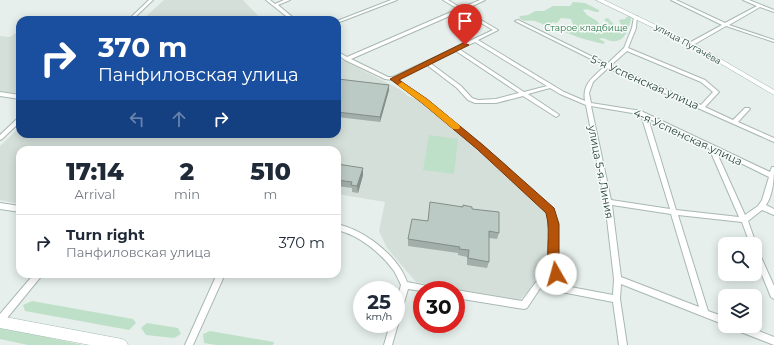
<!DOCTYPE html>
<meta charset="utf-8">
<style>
body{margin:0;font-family:Montserrat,sans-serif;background:#f2f2f3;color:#1f2937;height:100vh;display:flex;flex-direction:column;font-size:15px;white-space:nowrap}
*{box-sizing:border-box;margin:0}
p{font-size:13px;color:#747a83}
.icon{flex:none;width:22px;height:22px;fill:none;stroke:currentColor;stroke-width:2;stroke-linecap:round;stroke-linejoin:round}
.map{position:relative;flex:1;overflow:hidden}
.side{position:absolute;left:16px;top:146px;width:325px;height:132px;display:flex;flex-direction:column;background:#fff;border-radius:12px;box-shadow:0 2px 10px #0003}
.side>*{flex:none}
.banner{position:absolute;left:16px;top:16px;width:325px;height:122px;border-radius:12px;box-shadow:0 2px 10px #0003;background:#1a4fa0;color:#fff;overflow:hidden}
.controls{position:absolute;left:718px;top:237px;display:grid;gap:8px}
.controls a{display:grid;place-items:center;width:44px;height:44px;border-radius:8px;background:#fff;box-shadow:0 2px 10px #0003;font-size:20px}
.speed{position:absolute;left:353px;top:281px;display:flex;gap:8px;font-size:20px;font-weight:700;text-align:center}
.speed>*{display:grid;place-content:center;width:52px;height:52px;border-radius:50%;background:#fff;box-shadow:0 2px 10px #0003;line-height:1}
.speed small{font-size:10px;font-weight:400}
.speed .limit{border:6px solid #d22;background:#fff;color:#111}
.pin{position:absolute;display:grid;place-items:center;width:34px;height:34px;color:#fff;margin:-41px -17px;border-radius:50% 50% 50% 0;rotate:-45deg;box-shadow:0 0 4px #0007}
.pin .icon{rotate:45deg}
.me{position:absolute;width:44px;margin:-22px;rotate:353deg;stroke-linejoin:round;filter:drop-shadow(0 0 3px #0008)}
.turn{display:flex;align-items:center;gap:14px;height:84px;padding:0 16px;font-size:18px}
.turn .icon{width:52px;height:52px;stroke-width:2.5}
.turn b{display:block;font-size:28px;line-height:34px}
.lanes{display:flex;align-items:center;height:38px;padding:0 16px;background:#0003;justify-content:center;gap:20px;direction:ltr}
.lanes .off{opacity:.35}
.eta{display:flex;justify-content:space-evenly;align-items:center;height:68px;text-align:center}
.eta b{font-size:24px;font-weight:800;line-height:28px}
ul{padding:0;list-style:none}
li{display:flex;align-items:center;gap:12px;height:56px;padding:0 16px;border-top:1px solid #e0e1e3}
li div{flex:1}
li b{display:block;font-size:15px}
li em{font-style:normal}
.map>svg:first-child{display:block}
.built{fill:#d4dfda}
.green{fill:#bfe0c8}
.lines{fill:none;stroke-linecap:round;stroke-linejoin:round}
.street-casing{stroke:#a8b8b2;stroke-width:2}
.secondary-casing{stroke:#a4bbb3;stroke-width:1}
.street{fill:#fff;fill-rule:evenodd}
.secondary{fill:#fff;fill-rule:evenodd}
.wall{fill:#a1aea9}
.shaded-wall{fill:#838d89}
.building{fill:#bbcac4;stroke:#838d89}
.route{fill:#b45309;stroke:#753606}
.slow{fill:#f59e0b}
.labels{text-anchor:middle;stroke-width:3;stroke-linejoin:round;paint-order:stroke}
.far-park-label{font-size:9px;fill:#2d7a4b;stroke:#f7fbf9}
.far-street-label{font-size:9px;fill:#24423a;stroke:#f7fbf9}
.street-label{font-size:11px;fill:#24423a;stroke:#f7fbf9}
</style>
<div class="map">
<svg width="774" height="345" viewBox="0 0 774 345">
<rect width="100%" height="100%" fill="#e6efeb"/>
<path class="built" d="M164 0H243L262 20H142Z
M20 30V94L0 91V36L10 37Z
M337 57 401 90 408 96 421 101 547 212 550 268 520 300 416 282 387 248 379 231 385 202 337 194V150H20V204L0 200V146L20 127V134H337Z"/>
<path class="green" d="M573 2 585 3 599 10V12C593 13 588 7 583 10L587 15 597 21 603 28 610 27 604 19 608 18 618 29 623 31 619 20 625 19 628 16 631 17V19C628 30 625 43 611 41 606 40 604 37 599 39L605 42 603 44 580 38 565 32 564 30 573 29 574 27 571 19 561 18 557 23 552 22 551 25C544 26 541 23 535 21 529 19 525 23 519 18L520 16 528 15 535 11H544L553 6H570Z
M429 135 458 139 454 174 423 170Z
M32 301 133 319 136 323 129 330 25 311 23 305Z
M147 323 178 328 181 334 174 338 146 335 141 328Z
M0 327 83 345H28L0 339Z
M210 331 274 342 273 345H216L204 343 203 334Z"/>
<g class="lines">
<g class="street-casing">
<path id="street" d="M149 0H153L132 20H128Z
M266 0H270L275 4 284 0H290L278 5 296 20H291Z
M391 0H397L337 23V21Z
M443 0H448L461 8 480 0H485L464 10 498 30 478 40 564 92 585 101C582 84 593 77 605 66L515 21 518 20 607 64 624 48 632 28 634 17 637 16 636 28 628 48 705 80 719 92 705 107 733 120 745 108H749L750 109 749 110 738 122 774 138V142L608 68 593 82 589 93 591 103 641 111 770 172 772 167H774C774 179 773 195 766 205L774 209V215L762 210 748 221 756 244 755 246V244H750L742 222 678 215 708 311 725 317V325L621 284 620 299 627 345H619L613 302 546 289 543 287H541L527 308 524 309 456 298V290L522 301 536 282 553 280 550 265 551 224 547 212 500 168 423 102 393 80 385 79 345 60 337 54V51L347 57 458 9ZM461 11 493 30 393 77H388L351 59ZM475 42 547 86 524 92 459 49ZM456 51 519 93 496 99 478 100 472 98 461 86 430 63ZM627 51 701 82 713 92 701 105 611 65ZM427 65 457 88 468 100 475 103H496L523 96 556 117 559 115 558 114 528 94 550 88 560 94 586 105 605 202 614 279 613 295 560 285 561 283 558 265 557 224 552 209 504 164 427 100 397 79ZM591 106 638 114 641 115 670 209 611 200ZM648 118 709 148 739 217 676 210ZM716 151 769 177 762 200 758 206 745 215ZM612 205 671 214 699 307 621 277Z
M671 0H676L725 23 757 6 743 0H749L774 10V12L760 7 729 25 774 40V42L726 26 693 45H689V43L722 25Z
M0 92 20 95V99L0 96Z
M20 117V122L2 139 0 140V135L18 118Z
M0 203 20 206V212L0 209Z
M337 224C360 229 387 248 400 268 403 272 405 277 407 282L433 287 436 288 437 290H422V291L408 289 400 316 399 319 396 320V303L401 285C399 281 397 276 394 271 381 253 359 235 337 230Z
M755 247 757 248 774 286V299L771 297 755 258Z
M34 274H43L3 323 0 324V314Z
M217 274H225L193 345H185Z
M396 321 398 324 392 345H384L390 324H396Z
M732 326H746L774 337V345L733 329Z"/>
</g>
<g class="secondary-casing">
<path id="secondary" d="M596 0H604L693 43 774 90V95L689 45Z
M0 316 122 339 126 341 128 345H90L0 328Z"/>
</g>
<use href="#street" class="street"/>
<use href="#secondary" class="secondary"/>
</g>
<path class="wall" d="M337 82 389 90 380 122 337 117Z
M337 164 363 175 358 193 352 192V188L337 186Z
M472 209 499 233 497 239 489 238V262L487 268 467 265V257L458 255V253L408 246V239L428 221Z"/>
<path class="shaded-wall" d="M389 85V90L380 122V117Z
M363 168V175L358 193 357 186Z"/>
<path class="building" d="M338 79 389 85 380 117 337 112V82Z
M337 164 363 168 357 186 351 185 352 182 337 180Z
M430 202 463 207V205L472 207V209L499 212V233L489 231V262L468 258 469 250 459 249 460 247 408 239 412 219 428 221Z"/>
<path class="route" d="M463 43 469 45 399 80 427 99 483 145 554 208 559 224V265L562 274 560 277 556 279 552 277C543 258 552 234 546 213L477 149 422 103 390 79Z"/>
<path class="slow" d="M402 82 427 99 459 125 460 127 459 129H453L422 103 399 86 398 85Z"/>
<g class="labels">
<g class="far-park-label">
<text x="586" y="31">Старое кладбище</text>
</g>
<g class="far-street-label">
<text transform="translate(688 44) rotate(29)" y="3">улица Пугачёва</text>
</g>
<g class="street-label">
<text transform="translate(645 82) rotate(24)" y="4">5-я Успенская улица</text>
<text transform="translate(688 137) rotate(25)" y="4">4-я Успенская улица</text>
<text transform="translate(601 172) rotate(79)" y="4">улица 5-я Линия</text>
</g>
</g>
</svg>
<div class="controls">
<a><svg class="icon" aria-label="search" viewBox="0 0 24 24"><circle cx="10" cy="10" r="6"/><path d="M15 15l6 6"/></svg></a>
<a><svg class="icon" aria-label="layers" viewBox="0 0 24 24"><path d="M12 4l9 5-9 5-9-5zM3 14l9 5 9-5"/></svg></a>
</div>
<div class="speed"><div>25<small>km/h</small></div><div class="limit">30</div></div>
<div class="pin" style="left:465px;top:45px;background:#d93025"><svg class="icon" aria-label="arrive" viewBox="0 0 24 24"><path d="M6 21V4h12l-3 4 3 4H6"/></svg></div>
<svg class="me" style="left:556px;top:274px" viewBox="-20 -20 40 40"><circle r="19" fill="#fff"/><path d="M0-13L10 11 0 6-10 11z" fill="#b45309"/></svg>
<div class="banner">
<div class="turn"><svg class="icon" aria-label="right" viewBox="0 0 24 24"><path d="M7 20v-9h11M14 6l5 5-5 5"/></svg><div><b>370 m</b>Панфиловская улица</div></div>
<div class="lanes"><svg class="icon off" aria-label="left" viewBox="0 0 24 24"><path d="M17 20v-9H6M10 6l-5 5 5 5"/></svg><svg class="icon off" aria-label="ahead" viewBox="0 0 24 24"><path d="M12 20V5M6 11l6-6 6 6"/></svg><svg class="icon" aria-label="right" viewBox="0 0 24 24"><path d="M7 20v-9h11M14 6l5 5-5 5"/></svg></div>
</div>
<section class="side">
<div class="eta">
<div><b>17:14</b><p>Arrival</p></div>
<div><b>2</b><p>min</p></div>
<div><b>510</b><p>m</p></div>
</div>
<ul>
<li><svg class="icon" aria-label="right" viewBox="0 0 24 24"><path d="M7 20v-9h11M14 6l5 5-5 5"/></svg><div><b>Turn right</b><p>Панфиловская улица</p></div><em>370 m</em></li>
</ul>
</section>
</div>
